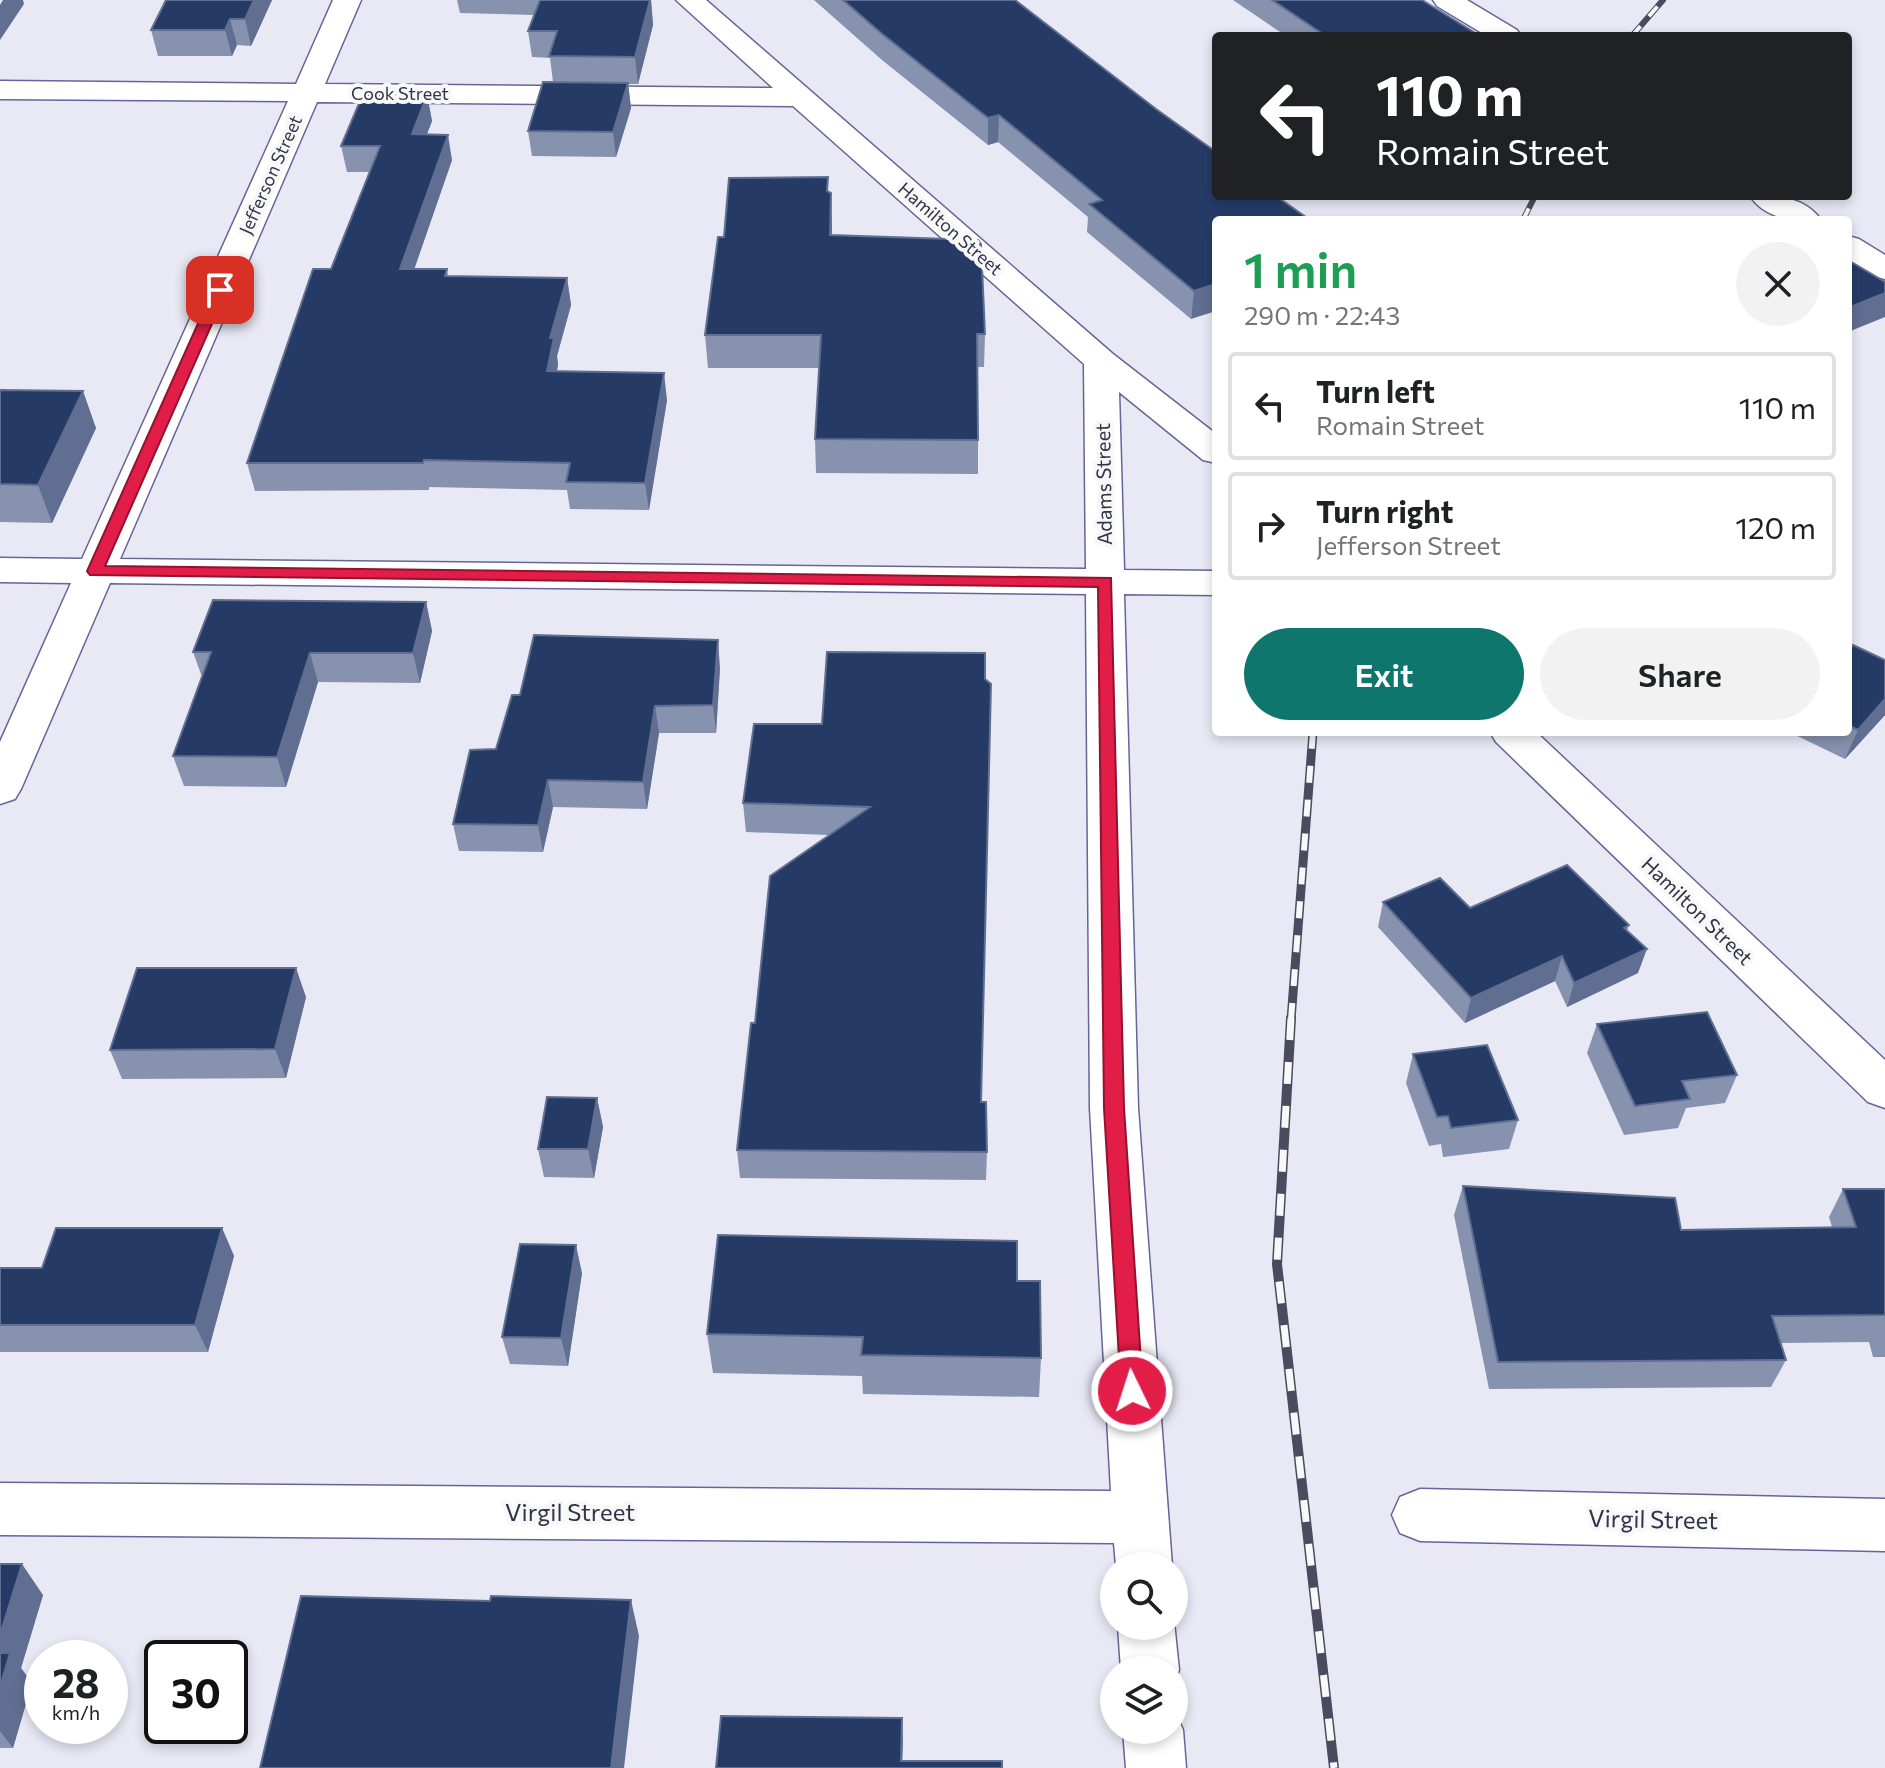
<!DOCTYPE html>
<meta charset="utf-8">
<style>
body{margin:0;font-family:Commissioner,sans-serif;background:#f2f2f2;color:#202124;height:100vh;display:flex;flex-direction:column;font-size:30px;white-space:nowrap}
*{box-sizing:border-box;margin:0}
p{font-size:26px;color:#757577}
.icon{flex:none;width:44px;height:44px;fill:none;stroke:currentColor;stroke-width:2;stroke-linecap:round;stroke-linejoin:round}
.map{position:relative;flex:1;overflow:hidden}
.drawer{position:absolute;left:1212px;top:216px;width:640px;height:520px;display:flex;flex-direction:column;background:#fff;border-radius:8px;box-shadow:0 4px 12px #0003}
.drawer>*{flex:none}
.top-card{position:absolute;left:1212px;top:32px;width:640px;height:168px;border-radius:8px;box-shadow:0 4px 12px #0003;background:#202124;color:#fff;overflow:hidden}
.tools{position:absolute;left:1100px;top:1552px;display:grid;gap:16px}
.tools a{display:grid;place-items:center;width:88px;height:88px;border-radius:50%;background:#fff;box-shadow:0 4px 12px #0003;font-size:40px}
.speed{position:absolute;left:24px;top:1640px;display:flex;gap:16px;font-size:40px;font-weight:700;text-align:center}
.speed>*{display:grid;place-content:center;width:104px;height:104px;border-radius:50%;background:#fff;box-shadow:0 4px 12px #0003;line-height:1}
.speed small{font-size:20px;font-weight:400}
.speed .limit{border:4px solid #111;border-radius:12px;background:#fff;color:#111}
.pin{position:absolute;display:grid;place-items:center;width:68px;height:68px;color:#fff;margin:-34px;border-radius:16px;box-shadow:0 4px 12px #0006}
.me{position:absolute;width:88px;margin:-44px;rotate:356deg;stroke-linejoin:round;filter:drop-shadow(0 0 6px #0008)}
.turn{display:flex;align-items:center;gap:28px;height:168px;padding:0 32px;font-size:36px}
.turn .icon{width:104px;height:104px;stroke-width:2.5}
.turn b{display:block;font-size:56px;line-height:68px}
.round{display:grid;place-items:center;flex:none;width:84px;height:84px;border-radius:42px;background:#f2f2f2}
.head{display:flex;align-items:center;justify-content:space-between;height:136px;padding:0 32px}
h1{font-size:48px;font-weight:600;line-height:60px;color:#1e9e55}
.cta{display:flex;gap:16px;margin-top:auto;padding:16px 32px}
.cta a{flex:1;height:92px;border-radius:48px;background:#0f766e;color:#fff;font-size:32px;font-weight:600;line-height:92px;text-align:center}
.cta a+a{background:#f2f2f2;color:#202124}
ul{padding:0;list-style:none}
li{display:flex;align-items:center;gap:24px;height:108px;margin:0 16px 12px;padding:0 16px;border:4px solid #e0e0e0;border-radius:8px}
li div{flex:1}
li b{display:block;font-size:30px}
li em{font-style:normal}
.map>svg:first-child{display:block}
.lines{fill:none;stroke-linecap:round;stroke-linejoin:round}
.minor-casing{stroke:#646598;stroke-width:3}
.minor{fill:#fff;fill-rule:evenodd}
.rail-far2-casing{stroke:#4b4b60;stroke-width:6}
.rail-far1-casing{stroke:#4b4b60;stroke-width:9}
.rail-casing{stroke:#4b4b60;stroke-width:10}
.rail-far2{stroke:#f8f8f8;stroke-width:4;stroke-dasharray:13;stroke-linecap:butt}
.rail-far1{stroke:#f8f8f8;stroke-width:6;stroke-dasharray:17;stroke-linecap:butt}
.rail{stroke:#f8f8f8;stroke-width:7;stroke-dasharray:22;stroke-linecap:butt}
.wall{fill:#8692ae}
.shaded-wall{fill:#606f91}
.building{fill:#253b66;stroke:#606f91;stroke-width:2}
.route{fill:#e11d48;stroke:#92132f;stroke-width:2}
.labels{text-anchor:middle;stroke-width:8;stroke-linejoin:round;paint-order:stroke}
.far-street-label{font-size:18px;fill:#323249;stroke:#f8f8f8}
.street-label{font-size:20px;fill:#323249;stroke:#f8f8f8}
.near-street-label{font-size:24px;fill:#323249;stroke:#f8f8f8}
</style>
<div class="map">
<svg width="1885" height="1768" viewBox="0 0 1885 1768">
<rect width="100%" height="100%" fill="#e8e9f5"/>
<g class="lines">
<g class="minor-casing">
<path id="minor" d="M333 0H361L325 84 773 88 676 0H706L1113 354 1216 434V463L1203 460 1119 392 1124 570 1216 571V595L1124 594 1138 1108 1172 1566H1116L1114 1543 0 1535V1483L1111 1491 1090 1108 1086 594 110 583 21 789 15 799 0 804V742L71 583 0 582V558L82 559 288 101 0 99V81L296 84ZM317 102 793 106 1084 364 1086 569 120 559Z
M1433 0H1467L1517 30 1521 36H1487L1437 6Z
M1750 196C1777 196 1804 196 1821 220 1794 220 1767 221 1750 196Z
M1848 236 1859 239 1885 255V279L1873 276 1848 260Z
M1490 732H1536L1885 1060V1108L1868 1102 1496 742Z
M1420 1489 1885 1499V1551L1420 1541 1400 1533 1392 1515 1400 1497Z
M1174 1622 1179 1670 1174 1683V1670H1121L1118 1626H1174Z
M1174 1709 1183 1730 1186 1768H1126L1123 1730H1174Z"/>
</g>
<use href="#minor" class="minor"/>
<g class="rail-far2-casing">
<path id="rail-far2" d="M1632 36 1663 0
M1523 220 1535 196"/>
</g>
<g class="rail-far1-casing">
<path id="rail-far1" d="M1291 1020 1313 732"/>
</g>
<g class="rail-casing">
<path id="rail" d="M1291 1018 1277 1264 1334 1768"/>
</g>
<use href="#rail-far2" class="rail-far2"/>
<use href="#rail-far1" class="rail-far1"/>
<use href="#rail" class="rail"/>
</g>
<path class="wall" d="M166 0H272L251 46 237 45 232 56H158L151 30Z
M457 0H651L653 25 638 84H628L631 108 616 157 532 156 528 131 553 82 550 58 532 57 528 31 534 15 460 13Z
M814 0H1015L1156 109 1216 152 1191 319 1087 232 1088 217 998 142 988 145 882 60Z
M1233 0H1422L1480 36H1286Z
M427 95 432 121 427 134 452 160 414 269H447L448 276 567 278 571 305 557 356 558 365 557 372 667 400 649 510 570 509 567 490 429 487V490L255 491 247 463 331 269 370 172H347L341 146Z
M828 177V192L831 193 832 235 985 334 984 367H978V474L816 473 815 439 819 368H708L705 335 724 237Z
M0 390 96 428 52 523 0 522Z
M426 602 432 631 420 683 318 682 286 787 184 786 173 756 202 677 193 652Z
M1848 651 1885 660V715L1845 759 1789 732H1848Z
M827 652 981 1102 987 1152 986 1180 740 1178 737 1150 755 1023 829 835 746 832 743 803 822 724Z
M720 668 716 733H659L647 809 553 807 543 852 459 851 453 824 496 749 520 695Z
M1383 902 1470 908 1629 925 1627 931 1638 973 1567 1007 1555 981 1465 1023 1378 927Z
M306 997 286 1078 122 1079 110 1050Z
M1597 1024 1737 1075 1725 1103 1686 1108 1678 1128 1624 1135 1587 1053Z
M1413 1054 1518 1120 1509 1149 1443 1157 1441 1144 1429 1146 1406 1083Z
M597 1098 603 1127 594 1178 544 1177 538 1149Z
M1463 1186 1681 1230 1832 1227 1829 1217 1843 1189H1885V1357H1873L1869 1342 1780 1343 1786 1360 1771 1387 1489 1389 1454 1215Z
M222 1228 234 1256 208 1352H0V1268H42Z
M582 1273 568 1366 510 1364 502 1337Z
M1017 1281 1041 1358 1039 1397 863 1394 862 1376 713 1373 707 1334Z
M0 1564 43 1595 21 1668 32 1683 13 1748H0Z"/>
<path class="shaded-wall" d="M3 0H23L24 4 0 40V5Z
M254 0H272L251 46 245 19Z
M651 0 653 25 638 84 635 57Z
M230 19 237 45 232 56 225 30Z
M628 83 631 108 616 157 613 132Z
M427 95 432 121 417 160 412 134Z
M999 115 998 142 988 145V118Z
M448 135 452 160 405 296 400 269Z
M831 193 832 226 831 268 830 235Z
M567 278 571 305 557 356 558 365 551 398 547 371 550 338Z
M1216 284V311L1191 319 1194 291Z
M1885 293V317L1848 332V308Z
M664 373 667 400 649 510 645 483Z
M83 391 96 428 52 523 38 485Z
M426 602 432 631 420 683 413 653Z
M718 640 720 668 716 733 713 705Z
M310 653 318 682 286 787 277 757Z
M1885 699V715L1845 759 1858 730Z
M655 706 659 733 647 809 643 782Z
M548 780 553 807 543 852 538 825Z
M1647 949 1638 973 1567 1007 1574 983Z
M1562 956 1555 981 1465 1023 1471 998Z
M296 968 306 997 286 1078 275 1049Z
M597 1098 603 1127 594 1178 588 1149Z
M222 1228 234 1256 208 1352 195 1325Z
M576 1245 582 1273 568 1366 561 1338Z
M22 1564 43 1595 21 1668 32 1683 13 1748 0 1731V1635Z
M631 1600 639 1636 624 1768H611Z
M902 1718 903 1742 902 1768H901Z"/>
<path class="building" d="M166 0H254L245 19H230L225 30H151Z
M540 0H650L635 57 549 56 557 31H528Z
M843 0H1015L1156 109 1216 152V196H1276L1310 220H1216V284L1194 291 1089 204 1102 200 999 115 988 118 881 33Z
M1272 0H1422L1480 36H1326Z
M543 82 628 83 613 132 528 131Z
M363 94 427 95 412 134 448 135 400 269H447L445 276 567 278 550 338H554L547 371 664 373 645 483 566 482 570 463 424 460 423 463H247L313 269H331L380 146H341Z
M828 177 827 191 831 193 830 235 978 240 981 244 985 334H977L978 440 815 439 821 335H705L718 237H724L729 178Z
M1848 260 1885 282V293L1848 308Z
M0 390 83 391 38 485 0 484Z
M213 600 426 602 413 653H310L277 757 173 756 211 652H193Z
M534 635 718 640 713 705 655 706 643 782 548 780 538 825 453 824 470 750 496 749 512 695H520Z
M1853 645 1885 660V699L1858 730 1848 725V651Z
M827 652 985 653V679L991 684 981 1102H986L987 1152 737 1150 751 1023H755L770 876 870 807 743 803 754 724H822Z
M1567 865 1629 925 1624 928 1647 949 1574 983 1562 956 1471 998 1383 902 1440 878 1470 908Z
M137 968H296L275 1049 110 1050Z
M1707 1012 1737 1075 1682 1081 1690 1099 1635 1106 1597 1024Z
M1487 1045 1518 1120 1451 1128 1448 1116 1437 1117 1413 1054Z
M547 1097 597 1098 588 1149H538Z
M1463 1186 1675 1198 1681 1230 1856 1227 1843 1189H1885V1316V1315L1772 1316 1786 1360 1498 1362Z
M56 1228H222L195 1325H0V1268H42Z
M718 1235 1017 1241V1281H1040L1041 1358 861 1355 863 1337 707 1334Z
M520 1244 576 1245 561 1338 502 1337Z
M0 1564H22L0 1635Z
M301 1596 490 1601 491 1596 631 1600 611 1768H260Z
M0 1653H10L0 1687Z
M721 1716 902 1718 901 1761H1002V1768H716Z"/>
<path class="route" d="M220 286 227 290 105 566 1111 578 1124 1108 1143 1391 1140 1398 1132 1401 1125 1398 1121 1391 1104 1108 1098 587 90 575 87 571 213 290Z"/>
<g class="labels">
<g class="far-street-label">
<text x="400" y="100">Cook Street</text>
<text transform="translate(271 175) rotate(-66)" y="6">Jefferson Street</text>
<text transform="translate(950 229) rotate(41)" y="6">Hamilton Street</text>
</g>
<g class="street-label">
<text transform="translate(1104 484) rotate(-91)" y="7">Adams Street</text>
<text transform="translate(1697 911) rotate(44)" y="7">Hamilton Street</text>
</g>
<g class="near-street-label">
<text x="570" y="1521">Virgil Street</text>
<text transform="translate(1653 1520) rotate(1)" y="8">Virgil Street</text>
</g>
</g>
</svg>
<div class="tools">
<a><svg class="icon" aria-label="search" viewBox="0 0 24 24"><circle cx="10" cy="10" r="6"/><path d="M15 15l6 6"/></svg></a>
<a><svg class="icon" aria-label="layers" viewBox="0 0 24 24"><path d="M12 4l9 5-9 5-9-5zM3 14l9 5 9-5"/></svg></a>
</div>
<div class="speed"><div>28<small>km/h</small></div><div class="limit">30</div></div>
<div class="pin" style="left:220px;top:290px;background:#d93025"><svg class="icon" aria-label="arrive" viewBox="0 0 24 24"><path d="M6 21V4h12l-3 4 3 4H6"/></svg></div>
<svg class="me" style="left:1132px;top:1391px" viewBox="-20 -20 40 40"><circle r="17" fill="#e11d48" stroke="#fff" stroke-width="3"/><path d="M0-11L8 9 0 5-8 9z" fill="#fff"/></svg>
<div class="top-card">
<div class="turn"><svg class="icon" aria-label="left" viewBox="0 0 24 24"><path d="M17 20v-9H6M10 6l-5 5 5 5"/></svg><div><b>110 m</b>Romain Street</div></div>
</div>
<section class="drawer">
<div class="head"><div><h1>1 min</h1><p>290 m · 22:43</p></div><a class="round"><svg class="icon" aria-label="close" viewBox="0 0 24 24"><path d="M6 6l12 12M18 6L6 18"/></svg></a></div>
<ul>
<li><svg class="icon" aria-label="left" viewBox="0 0 24 24"><path d="M17 20v-9H6M10 6l-5 5 5 5"/></svg><div><b>Turn left</b><p>Romain Street</p></div><em>110 m</em></li>
<li><svg class="icon" aria-label="right" viewBox="0 0 24 24"><path d="M7 20v-9h11M14 6l5 5-5 5"/></svg><div><b>Turn right</b><p>Jefferson Street</p></div><em>120 m</em></li>
</ul>
<div class="cta"><a>Exit</a><a>Share</a></div>
</section>
</div>
